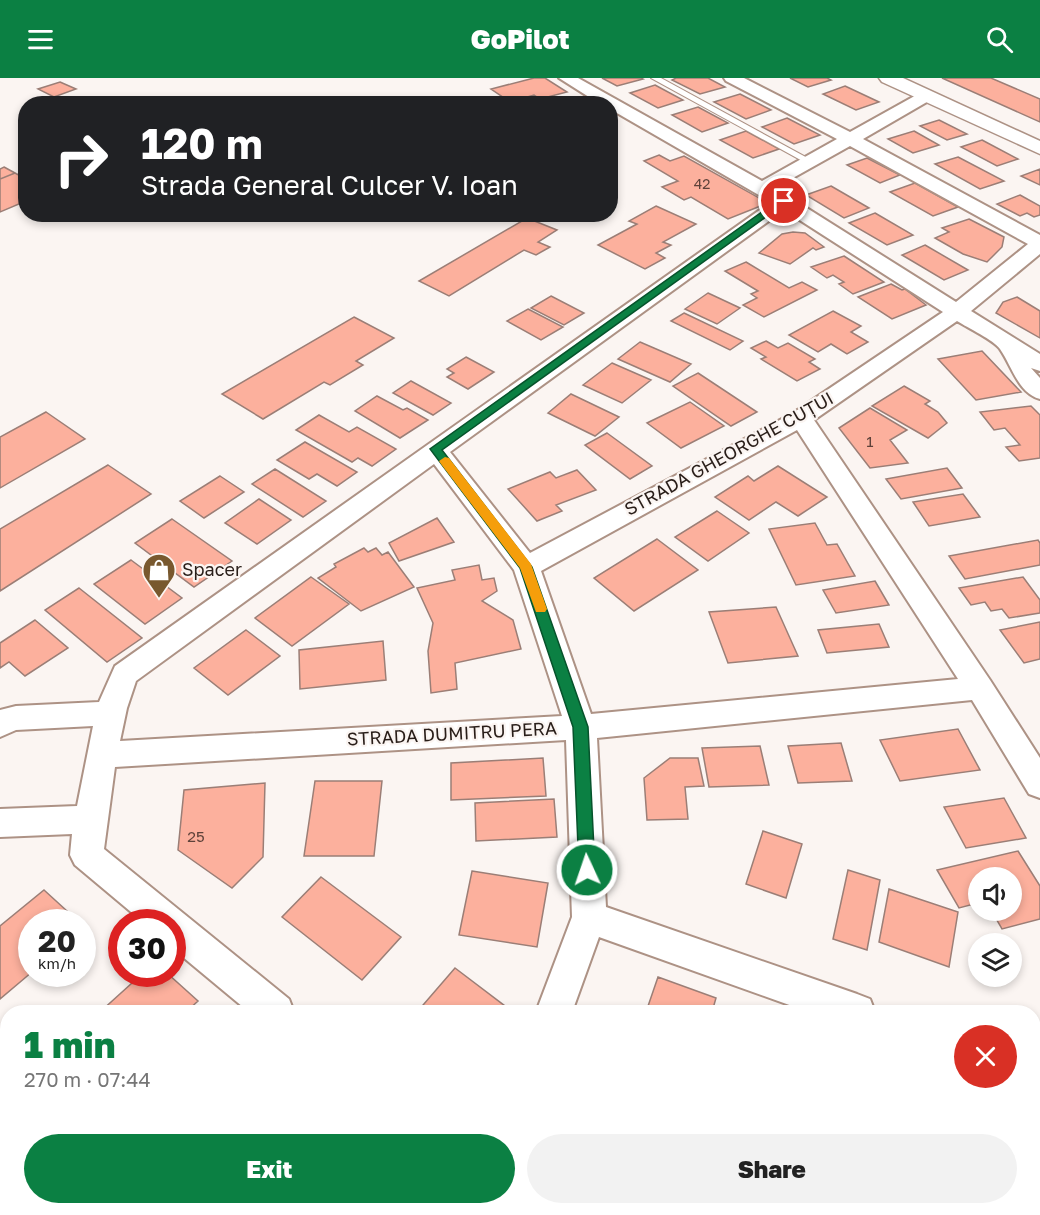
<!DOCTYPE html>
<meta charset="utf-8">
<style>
body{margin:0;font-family:"Golos Text",sans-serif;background:#f2f2f2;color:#222;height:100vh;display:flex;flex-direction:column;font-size:22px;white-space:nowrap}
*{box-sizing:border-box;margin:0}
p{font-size:20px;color:#767676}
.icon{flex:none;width:33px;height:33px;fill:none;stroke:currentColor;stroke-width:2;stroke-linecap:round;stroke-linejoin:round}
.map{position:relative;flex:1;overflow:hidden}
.sheet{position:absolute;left:0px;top:927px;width:1041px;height:210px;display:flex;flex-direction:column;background:#fff;border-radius:24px 24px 0 0;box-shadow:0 3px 9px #0003}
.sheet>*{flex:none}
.guide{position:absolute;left:18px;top:18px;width:600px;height:126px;border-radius:24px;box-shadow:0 3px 9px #0003;background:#202124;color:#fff;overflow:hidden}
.tools{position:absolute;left:968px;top:789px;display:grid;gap:12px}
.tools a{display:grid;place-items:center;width:54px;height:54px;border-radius:50%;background:#fff;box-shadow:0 3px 9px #0003;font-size:30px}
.speed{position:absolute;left:18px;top:831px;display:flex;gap:12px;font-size:30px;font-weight:700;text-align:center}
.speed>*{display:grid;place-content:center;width:78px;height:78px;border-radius:50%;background:#fff;box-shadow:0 3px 9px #0003;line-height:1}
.speed small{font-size:15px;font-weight:400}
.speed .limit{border:9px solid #d22;background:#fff;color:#111}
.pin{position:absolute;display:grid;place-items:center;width:51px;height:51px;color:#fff;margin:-26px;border:3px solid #fff;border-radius:50%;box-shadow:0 2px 6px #0007}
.me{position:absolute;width:66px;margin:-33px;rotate:357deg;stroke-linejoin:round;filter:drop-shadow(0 0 4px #0008)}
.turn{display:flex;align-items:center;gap:21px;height:126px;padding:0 24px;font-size:27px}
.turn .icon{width:78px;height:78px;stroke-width:2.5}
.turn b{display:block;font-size:42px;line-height:51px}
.round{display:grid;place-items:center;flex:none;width:63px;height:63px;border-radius:32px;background:#f2f2f2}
.overview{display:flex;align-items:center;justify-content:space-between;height:102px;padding:0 24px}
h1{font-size:36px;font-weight:800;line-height:45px;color:#0b8043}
.cta{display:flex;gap:12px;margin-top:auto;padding:12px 24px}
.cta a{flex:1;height:69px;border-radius:36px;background:#0b8043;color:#fff;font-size:24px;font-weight:800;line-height:69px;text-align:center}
.cta a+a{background:#f2f2f2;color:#222}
header{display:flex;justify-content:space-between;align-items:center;height:78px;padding:0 24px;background:#0b8043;color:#fff;font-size:27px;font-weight:800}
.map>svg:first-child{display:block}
.building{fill:#fcb09d;stroke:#9b7e76;stroke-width:1.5}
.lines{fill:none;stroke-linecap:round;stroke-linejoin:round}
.lane-casing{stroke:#ad9285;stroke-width:2}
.street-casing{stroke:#ad9285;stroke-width:4}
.secondary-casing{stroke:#ad9285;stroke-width:3}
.lane{fill:#fff;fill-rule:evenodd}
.street{fill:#fff;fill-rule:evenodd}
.secondary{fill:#fff;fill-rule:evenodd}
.route{fill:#0b8043;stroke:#07532c;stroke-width:1.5}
.slow{fill:#f59e0b}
.labels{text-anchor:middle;stroke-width:4.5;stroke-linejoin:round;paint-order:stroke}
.far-number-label{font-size:14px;fill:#5e423a}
.number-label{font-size:15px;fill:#5e423a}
.street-label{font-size:18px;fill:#291e19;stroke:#fbf5f2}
.poi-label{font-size:18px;fill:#291e19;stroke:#fbf5f2;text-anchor:start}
</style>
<header><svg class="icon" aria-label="menu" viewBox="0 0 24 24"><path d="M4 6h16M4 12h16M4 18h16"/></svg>GoPilot<svg class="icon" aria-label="search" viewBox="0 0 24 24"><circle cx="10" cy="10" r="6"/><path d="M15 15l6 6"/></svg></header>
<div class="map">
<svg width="1040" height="1137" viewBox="0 0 1040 1137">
<rect width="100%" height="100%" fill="#fbf5f2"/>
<path class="building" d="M534 0H545L567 14 540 21 534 17 510 24 491 11Z
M602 0H641L643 1 617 8Z
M676 0H708L725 9 700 16 672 2Z
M790 0H827L831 2 808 9Z
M942 0H991L1040 21V44Z
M60 4 76 11 54 19 38 11Z
M655 7 683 22 658 30 630 15Z
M845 8 879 24 856 32 823 16Z
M740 16 771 32 746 41 714 24Z
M698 29 728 45 702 54 672 37Z
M787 40 820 57 794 66 762 49Z
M939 42 967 56 947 62 920 48Z
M746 53 779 71 753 80 720 62Z
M914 53 939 67 913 75 888 61Z
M982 62 1018 81 997 88 961 69Z
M659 77 670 83 684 78 768 125 728 141 691 119 684 122 662 109 678 103 644 83Z
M958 79 1004 103 980 111 935 86Z
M867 80 900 97 880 105 847 87Z
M4 89 15 95 0 101V91Z
M1040 91V107L1021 98Z
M15 95 26 101V123L0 134V101Z
M915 105 958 129 933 138 890 114Z
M831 108 869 130 844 140 806 117Z
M1020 117 1040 128V137L1034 139 1027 135 1020 138 997 126Z
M656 128 696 146 663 164 671 167 656 175 665 180 645 191 598 167 637 146 629 143Z
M875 135 913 157 887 167 849 145Z
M527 140 557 152 538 164 550 169 536 177 524 172 449 218 419 203Z
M969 141 1004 159 1002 169 987 184 963 176 935 160 949 154 942 150Z
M793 154 805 155 824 169 816 172 813 170 790 186 759 175 782 156Z
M925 167 968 192 944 202 902 177Z
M844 178 884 204 853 216 839 206 844 204 833 197 827 200 811 189Z
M746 184 789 210 802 204 817 212 764 239 743 227 757 220 751 216 758 213 725 193Z
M891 206 902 212 905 211 926 227 892 241 858 219Z
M708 215 740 230 717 246 685 231Z
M551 218 584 235 564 247 531 230Z
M1017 219 1040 233V260L996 235 1003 224Z
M528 231 563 249 541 262 507 243Z
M833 233 861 248 851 254 868 264 847 276 831 266 818 274 789 257Z
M684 235 743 263 730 272 671 243Z
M354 239 394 260 356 283 363 287 330 307 324 304 263 341 222 316Z
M766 263 778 270 788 265 815 281 809 284 820 291 797 303 761 281 766 279 751 270Z
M640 264 691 286 670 304 618 281Z
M982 273 1021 314 976 322 938 281Z
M466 279 494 294 468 311 447 299 454 295 447 291Z
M612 285 651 302 622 325 583 307Z
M698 295 757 334 731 348 673 308Z
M411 303 451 325 433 337 393 315Z
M904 308 930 323 925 326 938 334 947 345 928 360 872 328Z
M571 316 619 339 595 358 548 335Z
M377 318 403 332 407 330 428 342 400 360 355 333Z
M690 324 724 348 681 370 647 345Z
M1031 328 1040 337V380L1019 383 1006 369 1020 367 1005 350 994 352 980 334Z
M870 330 907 352 890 362 908 385 870 390 839 350Z
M46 334 85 361 0 410V359Z
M319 337 349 354 357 349 396 371 372 388 358 380 352 384 296 352Z
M607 355 652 388 630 401 585 367Z
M305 364 357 394 337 408 317 396 309 401 277 382Z
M108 387 151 416 0 513V451Z
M778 388 827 419 798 438 776 424 749 442 715 419 748 398 754 403Z
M947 390 962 410 901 421 886 401Z
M275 391 326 423 303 439 252 406Z
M577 392 596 412 556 427 562 433 537 443 508 411 550 394 556 400Z
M220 398 244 414 204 440 180 423Z
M963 416 980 439 929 448 913 424Z
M259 421 291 442 257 466 225 445Z
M717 433 749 455 708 483 675 459Z
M437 440 454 464 399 483 389 465Z
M172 441 232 483 194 509 135 465Z
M815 445 827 467 837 466 855 498 796 507 769 451Z
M657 461 698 492 634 533 594 500Z
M1038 462 1040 465V487L965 501 949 478Z
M364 470 368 474 376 470 382 477 388 474 414 509 361 533 318 500 336 489 334 486Z
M131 482 182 520 145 546 94 506Z
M479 487 482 502 494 500 497 513 482 523 513 542 521 571 455 585 457 611 431 615 428 573 433 545 417 510 455 502 452 492Z
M311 499 349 526 292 568 255 540Z
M1023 499 1040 522V535L1009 540 1002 531 991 533 985 524 971 527 959 510Z
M875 503 889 527 836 535 823 512Z
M79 510 142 560 107 584 45 532Z
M776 529 798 578 728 585 709 534Z
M35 542 68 570 25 598 9 584 0 590V565Z
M1040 544V581L1024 585 1000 552Z
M879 546 889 569 827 575 818 552Z
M246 552 280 578 228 617 194 590Z
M383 563 386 602 300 611 299 572Z
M958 651 980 692 900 703 880 662Z
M841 665 852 703 798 705 788 668Z
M760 668 769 707 709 709 702 670Z
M543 680 546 718 451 722V685Z
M670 680H698L704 708 685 709 688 741 647 742 644 700Z
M315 703H382L374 778H304Z
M265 705 263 779 232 810 178 772 184 712Z
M1004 720 1026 760 966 770 944 729Z
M554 721 557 759 476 763 475 725Z
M763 753 802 766 786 820 746 806Z
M1018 773 1040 808V841L1002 851 991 832H1011V800H978V825L959 830 937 792Z
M848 792 880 802 867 872 833 861Z
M472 793 548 805 537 869 459 857Z
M321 799 401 859 362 902 282 839Z
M889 811 958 834 949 889 879 864Z
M44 812 79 844H32V894L0 921V848Z
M455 890 513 934H417Z
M142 896H168L198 923 186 934H100Z
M658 899 716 920 712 934H646Z
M1034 1039 1040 1041V1134L1028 1130H1034Z
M0 1112 8 1121V1129L0 1137Z
M278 1130H321L315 1137H285Z
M353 1130H442L436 1137H346Z
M759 1130H828L823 1137H755Z"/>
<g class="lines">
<g class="lane-casing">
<path id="lane" d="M651 0H661L813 83 806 85Z"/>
</g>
<g class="street-casing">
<path id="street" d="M559 0H578L762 103 837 61 726 3 724 0H744L850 54 920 15H932L934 18 932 21 863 61 1040 157V176L971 233 1040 276V293L1031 290 1040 300V321C1018 315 1012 288 1000 271 994 262 968 250 957 243L814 342 990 602 1040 680V720L1029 716 972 622 597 660 606 829 857 916 870 921 875 934H809L599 859 572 934H536L572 839 566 662 115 689 104 771 289 921 294 934H249L172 870V844H143L75 787 70 777 72 756 0 759V731L77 728 93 648 16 652 0 659V632L16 628 99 624 115 588 771 124 610 31V26H600ZM850 68 1028 166 956 224 775 110ZM784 132 943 234 793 335 530 475 450 374ZM797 352 958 601 591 636 541 493ZM434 386 514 492 562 638 120 663 127 630 136 603Z
M1034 979 1040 981V1019L1034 1017Z
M487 1130H535L538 1137H490Z"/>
</g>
<g class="secondary-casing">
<path id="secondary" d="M879 0H903L1040 63V76L882 4Z"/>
</g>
<use href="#lane" class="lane"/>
<use href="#street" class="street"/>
<use href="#secondary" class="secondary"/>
</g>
<path class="route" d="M780 121 788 123 442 372 532 489 588 649 595 792 593 797 587 799 582 797 579 792 573 649 520 490 430 371Z"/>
<path class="slow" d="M445 379 449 380 531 486 547 531 545 534H536L520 490 441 386 439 383Z"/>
<defs>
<g id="shop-pin" transform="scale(1.725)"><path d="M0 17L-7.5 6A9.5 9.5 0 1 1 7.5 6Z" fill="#78582e" stroke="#fbf5f2"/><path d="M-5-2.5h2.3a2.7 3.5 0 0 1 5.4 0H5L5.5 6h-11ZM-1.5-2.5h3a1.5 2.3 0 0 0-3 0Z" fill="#fff"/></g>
</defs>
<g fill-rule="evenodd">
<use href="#shop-pin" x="159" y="492"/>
</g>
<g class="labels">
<g class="far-number-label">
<text x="702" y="111">42</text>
</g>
<g class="number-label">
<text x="870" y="369">1</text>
<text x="196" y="764">25</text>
</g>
<g class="street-label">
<text transform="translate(729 376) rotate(-29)" y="6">STRADA GHEORGHE CUȚUI</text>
<text transform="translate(452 656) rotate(-3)" y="6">STRADA DUMITRU PERA</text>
</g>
<g class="poi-label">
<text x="182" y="498">Spacer</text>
</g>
</g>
</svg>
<div class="tools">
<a><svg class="icon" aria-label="sound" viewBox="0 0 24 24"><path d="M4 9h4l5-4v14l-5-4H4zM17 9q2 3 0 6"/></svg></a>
<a><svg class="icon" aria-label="layers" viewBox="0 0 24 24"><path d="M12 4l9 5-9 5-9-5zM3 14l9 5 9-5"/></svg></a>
</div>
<div class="speed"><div>20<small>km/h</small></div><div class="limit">30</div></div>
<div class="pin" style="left:784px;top:123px;background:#d93025"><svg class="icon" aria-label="arrive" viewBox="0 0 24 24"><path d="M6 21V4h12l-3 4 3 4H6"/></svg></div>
<svg class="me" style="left:587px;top:792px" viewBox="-20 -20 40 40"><circle r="17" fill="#0b8043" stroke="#fff" stroke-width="3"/><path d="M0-11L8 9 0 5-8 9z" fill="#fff"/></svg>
<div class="guide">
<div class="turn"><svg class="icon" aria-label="right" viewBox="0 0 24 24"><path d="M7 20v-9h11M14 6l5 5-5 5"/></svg><div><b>120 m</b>Strada General Culcer V. Ioan</div></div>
</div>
<section class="sheet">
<div class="overview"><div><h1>1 min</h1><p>270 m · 07:44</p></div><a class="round" style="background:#d93025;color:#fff"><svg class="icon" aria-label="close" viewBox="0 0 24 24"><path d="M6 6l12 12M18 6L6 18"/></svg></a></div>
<div class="cta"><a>Exit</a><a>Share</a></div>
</section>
</div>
